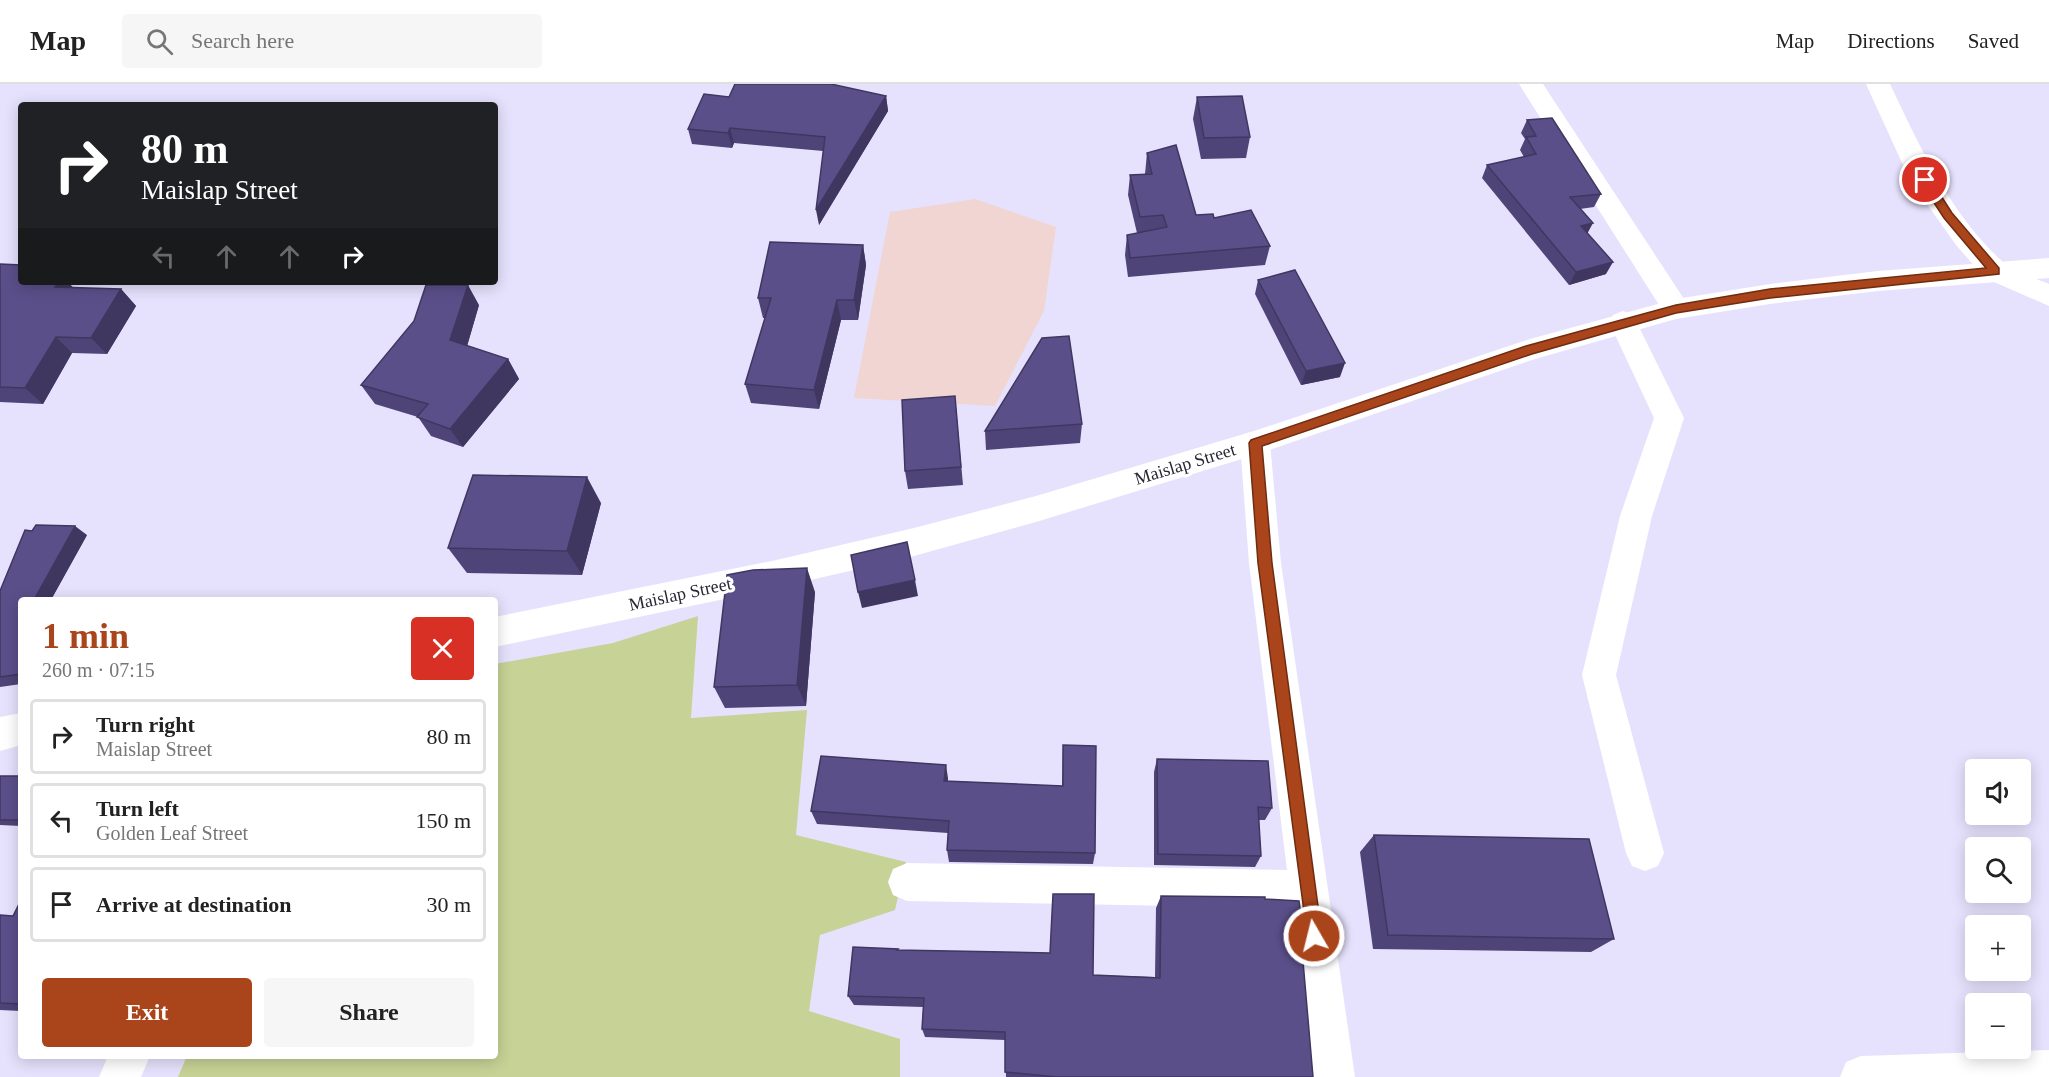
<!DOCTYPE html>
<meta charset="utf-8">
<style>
body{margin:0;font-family:"Times New Roman",serif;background:#f6f6f6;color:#222;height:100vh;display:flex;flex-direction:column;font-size:22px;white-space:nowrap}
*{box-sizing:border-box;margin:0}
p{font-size:20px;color:#767676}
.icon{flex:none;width:33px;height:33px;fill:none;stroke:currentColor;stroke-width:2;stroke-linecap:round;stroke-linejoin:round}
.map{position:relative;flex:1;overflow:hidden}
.details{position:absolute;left:18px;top:513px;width:480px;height:462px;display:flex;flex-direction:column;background:#fff;border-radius:6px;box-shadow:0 3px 15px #0003}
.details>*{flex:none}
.guide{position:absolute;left:18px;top:18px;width:480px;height:183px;border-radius:6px;box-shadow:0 3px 15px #0003;background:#202124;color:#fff;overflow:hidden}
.fabs{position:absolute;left:1965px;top:675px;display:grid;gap:12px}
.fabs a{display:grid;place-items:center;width:66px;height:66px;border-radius:6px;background:#fff;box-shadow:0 3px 15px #0003;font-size:30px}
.pin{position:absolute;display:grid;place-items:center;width:51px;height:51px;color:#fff;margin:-26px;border:3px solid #fff;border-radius:50%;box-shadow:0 2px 6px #0007}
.me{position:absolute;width:66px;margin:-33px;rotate:352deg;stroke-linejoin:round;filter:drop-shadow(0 0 4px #0008)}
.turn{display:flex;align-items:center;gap:21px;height:126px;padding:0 24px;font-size:27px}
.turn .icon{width:78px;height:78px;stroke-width:2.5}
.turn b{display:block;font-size:42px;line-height:51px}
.lanes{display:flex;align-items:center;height:57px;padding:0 24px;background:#0003;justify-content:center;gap:30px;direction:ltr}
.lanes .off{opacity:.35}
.round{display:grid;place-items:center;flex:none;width:63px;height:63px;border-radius:6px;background:#f6f6f6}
.headline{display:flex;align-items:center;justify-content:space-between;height:102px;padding:0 24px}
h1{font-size:36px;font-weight:700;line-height:45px;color:#aa441a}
.primary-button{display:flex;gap:12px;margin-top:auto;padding:12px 24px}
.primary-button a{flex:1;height:69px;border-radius:6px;background:#aa441a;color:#fff;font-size:24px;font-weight:700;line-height:69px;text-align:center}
.primary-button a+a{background:#f6f6f6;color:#222}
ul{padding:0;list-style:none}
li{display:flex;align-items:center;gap:18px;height:75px;margin:0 12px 9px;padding:0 12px;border:3px solid #e0e0e0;border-radius:6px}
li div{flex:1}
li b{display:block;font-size:22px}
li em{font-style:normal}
header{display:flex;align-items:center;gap:36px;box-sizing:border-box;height:84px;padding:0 30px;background:#fff;border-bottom:2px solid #e0e0e0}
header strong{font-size:28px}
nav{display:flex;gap:33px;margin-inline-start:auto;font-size:21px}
.search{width:420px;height:54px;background:#f6f6f6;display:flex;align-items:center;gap:15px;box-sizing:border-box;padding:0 21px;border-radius:6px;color:#767676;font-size:22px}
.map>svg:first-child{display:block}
.industrial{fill:#f0d5d2}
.green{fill:#c7d296}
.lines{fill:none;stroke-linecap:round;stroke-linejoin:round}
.minor{fill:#fff;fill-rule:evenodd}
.major{fill:#fff;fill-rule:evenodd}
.wall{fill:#4e4477}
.shaded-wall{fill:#403761}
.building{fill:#5b4f8a;stroke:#403761;stroke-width:1.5}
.route{fill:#aa441a;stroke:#6e2c11;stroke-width:1.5}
.labels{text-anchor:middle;stroke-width:6;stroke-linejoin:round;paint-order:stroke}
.street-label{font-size:18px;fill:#292733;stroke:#fff}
</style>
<header>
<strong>Map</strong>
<div class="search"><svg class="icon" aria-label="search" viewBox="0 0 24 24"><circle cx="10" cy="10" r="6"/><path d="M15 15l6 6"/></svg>Search here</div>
<nav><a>Map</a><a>Directions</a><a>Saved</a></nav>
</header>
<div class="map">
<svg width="2049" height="993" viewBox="0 0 2049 993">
<rect width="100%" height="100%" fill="#e6e2fd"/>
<path class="industrial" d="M975 115 1056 143 1044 227 995 322 854 314 890 128Z"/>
<path class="green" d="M698 532 691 634 807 626 796 751 906 778 895 826 820 851 809 927 900 955V993H178L187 972H495V580L613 559Z"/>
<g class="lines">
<path class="minor" d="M1519 0H1543L1686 218 1690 225 1686 232 1676 235 1666 232Z
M1866 0H1890C1920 63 1950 130 2003 178 2015 188 2035 194 2049 200V222L1985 194 1956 161 1924 116 1903 81Z
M1623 227 1633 231 1684 334 1652 432 1616 591 1664 769 1658 782 1645 787 1632 782 1626 769 1582 591 1620 432 1654 334 1609 238 1613 231Z
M1255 347 1266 350 1270 359 1281 479 1355 993H1313L1292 824 907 817 893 811 888 798 893 785 907 779 1287 786 1249 479 1240 359 1244 350Z
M2049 966V993H1840L1846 978 1861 972Z
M108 972H150L141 993H99Z"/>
<path class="major" d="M2049 174V194L1878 207 1770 220 1676 235 1535 275 1255 371 1036 438 914 472 772 505 495 563V533L772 477 914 444 1036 412 1254 347 1530 255 1676 215 1770 200 1878 187Z
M21 629V661L0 667V633Z"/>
</g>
<path class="wall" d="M886 12 888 27 819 141 823 67 734 59 732 64 692 60 688 45 729 13Z
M1197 13 1250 53 1246 74 1201 75 1193 35Z
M1527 36 1601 110 1594 123 1580 125 1587 149 1606 190 1569 201 1482 94 1487 81 1524 73 1520 66 1525 55 1521 49Z
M1147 69 1196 131 1214 134 1270 162 1265 181 1128 193 1125 171 1127 151 1137 149 1128 111 1130 91 1145 90Z
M863 161 866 181 858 236H841L819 325 751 319 745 300 765 234H763L758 214Z
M0 180 21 198H68L73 204 121 205 136 222 107 270 72 269 43 320 0 318Z
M1258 196 1340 293 1301 301 1255 210Z
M479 221 467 262 508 275 519 295 463 363 431 352 418 333 375 320 361 301Z
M955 312 963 401 908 405 905 387Z
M1082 340 1080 359 986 366 985 347Z
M601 419 582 491 467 489 448 464Z
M87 451 52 514 21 516V600L0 603V507Z
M815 508 806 622 725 624 714 603Z
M1063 661 1095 769 1093 780 949 778 947 766 948 749 817 740 811 727 948 694V697L1062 702Z
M1157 675 1272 724 1265 736H1259L1261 772 1255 783 1154 781V688Z
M0 692H21V742L0 741Z
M1374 751 1614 855 1591 868 1373 865 1360 768Z
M1053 810 1093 891 1155 893 1156 824 1161 812 1265 815 1304 854 1301 858 1313 993H1006L1005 956 925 953 922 945 923 923 854 921 848 912 898 865V866L1050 869Z
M21 816V927L0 926V831L13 832Z"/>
<path class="shaded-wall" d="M886 12 888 27 819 141 816 126Z
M730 44 734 59 732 64 728 49Z
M1593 139 1586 152 1581 142Z
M863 161 866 181 858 236 854 216Z
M1613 178 1606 190 1569 201 1576 188Z
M59 198H68L78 209 55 203Z
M468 201 479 221 463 276 450 256Z
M121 205 136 222 107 270 91 254Z
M837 216 841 236 819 325 814 306Z
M56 253 72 269 43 320 25 304Z
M508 275 519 295 463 363 450 345Z
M1345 279 1340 293 1301 301 1306 287Z
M587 393 601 419 582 491 567 467Z
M75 442 87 451 52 514 55 516H38L35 514Z
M807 484 815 508 806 622 797 601Z
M915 496 918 512 862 524 858 508Z
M946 681 948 694 947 710 944 697Z"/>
<path class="building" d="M735 0H831L886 12 816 126 825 53 730 44 728 49 688 45 704 10 729 13Z
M1242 12 1250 53 1204 54 1197 13Z
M1552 34 1601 110 1570 113 1593 139 1581 142 1613 178 1576 188 1487 81 1536 70 1526 53 1536 52 1527 36Z
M1176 61 1196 131 1213 130 1214 134 1251 126 1270 162 1130 174 1127 151 1167 143 1163 131 1140 133 1130 91 1152 90 1147 69Z
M770 158 863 161 854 216H837L814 306 745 300 771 214H758Z
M0 180 21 181V198H59L55 203 121 205 91 254 56 253 25 304 0 303Z
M1295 186 1345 279 1306 287 1258 196Z
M426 201H468L450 256 508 275 450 345 417 333 428 320 361 301 414 237Z
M1069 252 1082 340 985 347 1042 254Z
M955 312 961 383 905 387 902 316Z
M473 391 587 393 567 467 448 464Z
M36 441 75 442 35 514 50 512 49 516H21V590L0 593V507L25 446 32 447Z
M907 458 915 496 858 508 851 471Z
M807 484 797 601 714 603 727 491 753 486Z
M1063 661 1096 662 1095 769 947 766 949 737 811 727 821 672 946 681 944 697 1063 702Z
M1157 675 1268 677 1272 724 1258 723 1261 772 1158 770Z
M0 692H21V736H0Z
M1374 751 1589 755 1614 855 1388 851Z
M1053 810H1094L1093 891 1160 894 1161 812 1265 813V815L1299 817 1304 854H1301L1313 993H1057L1005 988V948L922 945 924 914 848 912 853 863 898 865 897 866 1050 869Z
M21 816V920L0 919V831L13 832Z"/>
<path class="route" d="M1925 92 1929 93 1952 129 1999 184V190L1770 214 1676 229 1532 270 1262 362 1272 479 1322 852 1320 858 1314 860 1308 858 1258 479 1249 359 1251 356 1526 262 1676 221 1770 205 1986 184 1944 134 1919 96Z"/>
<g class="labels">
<g class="street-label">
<text transform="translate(1185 380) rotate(-17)" y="6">Maislap Street</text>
<text transform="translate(680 510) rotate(-12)" y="6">Maislap Street</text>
</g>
</g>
</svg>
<div class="fabs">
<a><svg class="icon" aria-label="sound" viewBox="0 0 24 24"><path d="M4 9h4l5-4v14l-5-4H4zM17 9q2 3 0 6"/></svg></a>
<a><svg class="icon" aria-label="search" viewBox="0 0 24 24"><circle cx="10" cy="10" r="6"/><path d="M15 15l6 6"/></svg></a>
<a>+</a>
<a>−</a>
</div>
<div class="pin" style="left:1925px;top:96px;background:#d93025"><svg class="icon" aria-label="arrive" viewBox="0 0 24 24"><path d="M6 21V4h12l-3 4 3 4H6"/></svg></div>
<svg class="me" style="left:1314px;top:852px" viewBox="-20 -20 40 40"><circle r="17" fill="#aa441a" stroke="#fff" stroke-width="3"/><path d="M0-11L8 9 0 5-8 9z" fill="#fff"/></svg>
<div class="guide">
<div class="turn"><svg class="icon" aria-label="right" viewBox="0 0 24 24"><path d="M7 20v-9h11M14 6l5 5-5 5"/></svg><div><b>80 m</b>Maislap Street</div></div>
<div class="lanes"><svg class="icon off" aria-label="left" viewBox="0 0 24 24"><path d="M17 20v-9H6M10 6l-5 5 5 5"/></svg><svg class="icon off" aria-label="ahead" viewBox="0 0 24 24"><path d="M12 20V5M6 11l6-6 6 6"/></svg><svg class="icon off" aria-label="ahead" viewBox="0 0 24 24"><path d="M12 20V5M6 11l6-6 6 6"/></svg><svg class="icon" aria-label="right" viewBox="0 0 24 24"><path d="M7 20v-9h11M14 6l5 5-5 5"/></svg></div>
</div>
<section class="details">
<div class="headline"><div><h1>1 min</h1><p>260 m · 07:15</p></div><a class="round" style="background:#d93025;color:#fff"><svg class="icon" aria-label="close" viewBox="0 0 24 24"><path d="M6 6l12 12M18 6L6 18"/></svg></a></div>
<ul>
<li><svg class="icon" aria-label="right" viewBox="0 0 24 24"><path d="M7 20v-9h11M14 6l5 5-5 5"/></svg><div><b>Turn right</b><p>Maislap Street</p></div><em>80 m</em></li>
<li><svg class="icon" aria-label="left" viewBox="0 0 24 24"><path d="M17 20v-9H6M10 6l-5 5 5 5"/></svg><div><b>Turn left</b><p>Golden Leaf Street</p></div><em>150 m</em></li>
<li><svg class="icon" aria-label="arrive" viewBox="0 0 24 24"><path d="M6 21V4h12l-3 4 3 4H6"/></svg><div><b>Arrive at destination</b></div><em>30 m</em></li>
</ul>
<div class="primary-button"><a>Exit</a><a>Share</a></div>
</section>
</div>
